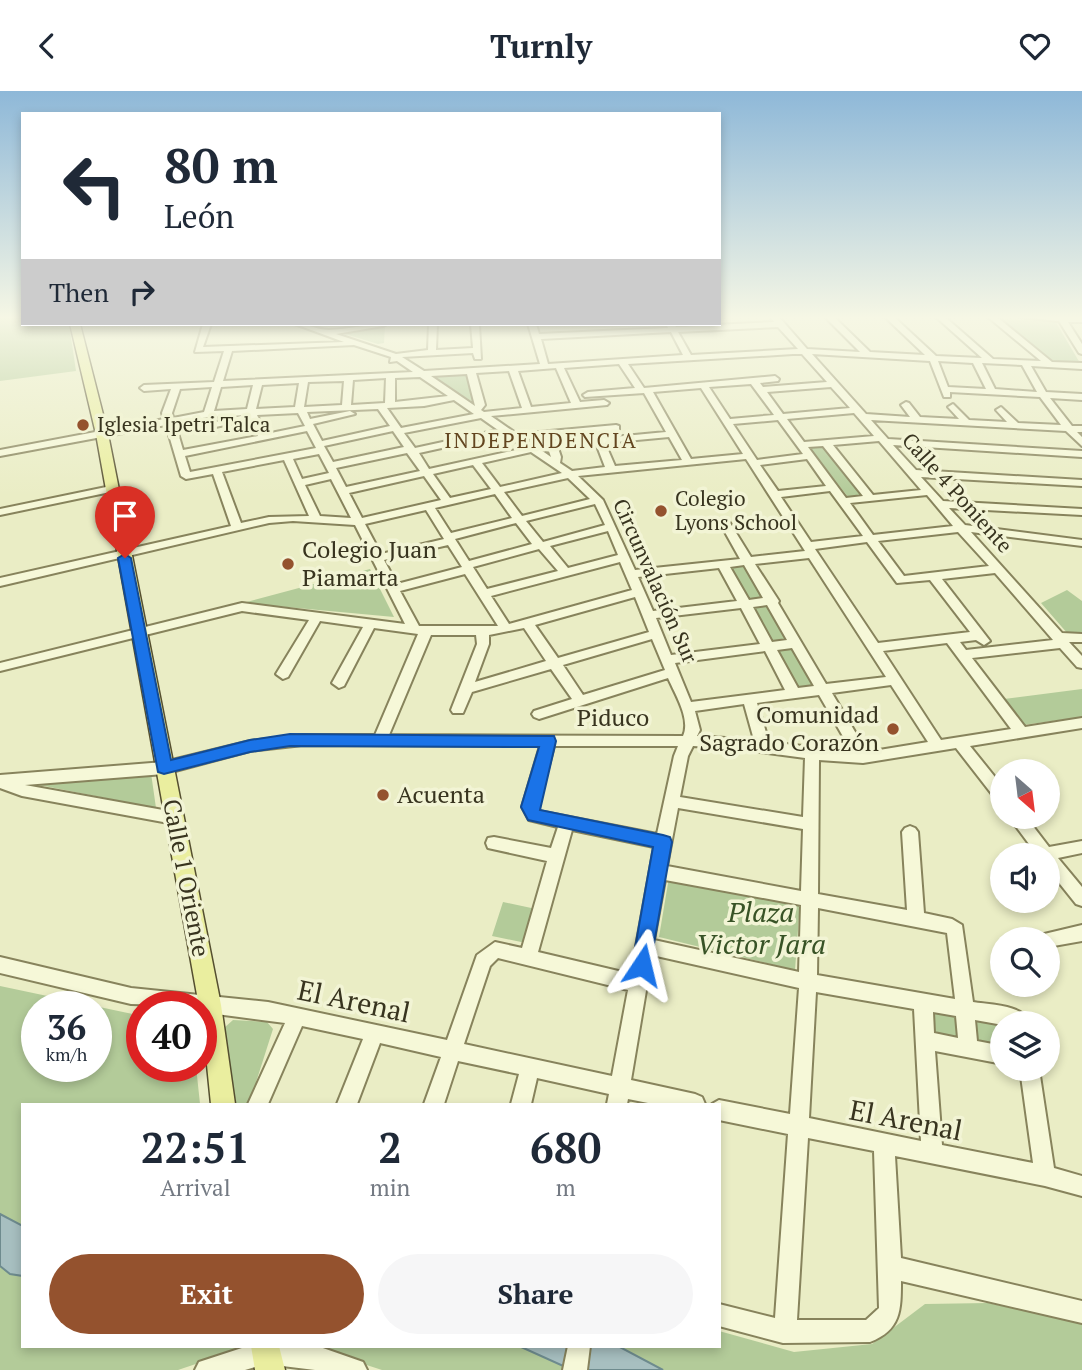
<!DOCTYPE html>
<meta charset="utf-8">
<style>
body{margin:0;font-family:"PT Serif",serif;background:#f6f6f7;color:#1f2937;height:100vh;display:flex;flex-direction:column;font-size:26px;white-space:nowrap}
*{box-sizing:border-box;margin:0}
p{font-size:23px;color:#747a83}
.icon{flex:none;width:38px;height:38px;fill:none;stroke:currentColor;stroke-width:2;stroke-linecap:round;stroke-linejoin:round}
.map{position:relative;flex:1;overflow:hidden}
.details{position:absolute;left:21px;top:1012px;width:700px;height:245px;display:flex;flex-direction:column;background:#fff;border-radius:0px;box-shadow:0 4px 10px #0003}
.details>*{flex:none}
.banner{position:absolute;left:21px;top:21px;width:700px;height:214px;border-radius:0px;box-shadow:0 4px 10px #0003;background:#fff;color:#1f2937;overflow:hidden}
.needle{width:46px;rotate:152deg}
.controls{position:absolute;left:990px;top:668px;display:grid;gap:14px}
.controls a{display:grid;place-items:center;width:70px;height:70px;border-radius:50%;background:#fff;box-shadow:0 4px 10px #0003;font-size:35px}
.speed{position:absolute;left:21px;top:900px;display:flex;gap:14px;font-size:35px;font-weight:700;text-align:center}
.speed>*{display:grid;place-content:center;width:91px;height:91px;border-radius:50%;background:#fff;box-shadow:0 4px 10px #0003;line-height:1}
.speed small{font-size:18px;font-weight:400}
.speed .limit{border:10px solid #d22;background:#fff;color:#111}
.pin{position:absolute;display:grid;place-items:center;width:60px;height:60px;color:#fff;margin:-72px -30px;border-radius:50% 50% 50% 0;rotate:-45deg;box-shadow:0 0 7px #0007}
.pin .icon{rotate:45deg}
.me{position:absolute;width:77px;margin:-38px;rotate:10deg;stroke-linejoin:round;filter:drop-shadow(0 0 5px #0008)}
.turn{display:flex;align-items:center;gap:24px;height:147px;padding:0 28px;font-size:32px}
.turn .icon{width:91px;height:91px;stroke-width:2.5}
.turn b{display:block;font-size:49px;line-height:60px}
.then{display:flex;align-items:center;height:66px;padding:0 28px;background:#0003;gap:14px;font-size:26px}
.eta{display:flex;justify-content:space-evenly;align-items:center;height:119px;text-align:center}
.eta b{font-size:42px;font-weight:700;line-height:49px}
.action{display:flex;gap:14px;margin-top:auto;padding:14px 28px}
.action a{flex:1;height:80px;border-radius:42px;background:#94522e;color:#fff;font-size:28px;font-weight:700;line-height:80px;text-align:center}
.action a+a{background:#f6f6f7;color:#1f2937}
header{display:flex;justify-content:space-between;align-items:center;height:91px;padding:0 28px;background:#fff;font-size:32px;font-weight:700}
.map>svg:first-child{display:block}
.green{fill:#b3cb99;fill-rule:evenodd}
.water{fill:#a7bfc0;stroke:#6e8b8e;stroke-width:2}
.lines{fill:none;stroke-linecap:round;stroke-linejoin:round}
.minor-casing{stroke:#87835c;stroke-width:4}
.major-casing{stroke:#554f30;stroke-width:3}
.minor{fill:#f6f8d8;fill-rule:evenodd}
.major{fill:#eaee9f;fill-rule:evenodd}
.route{fill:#1a73e8;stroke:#114b97;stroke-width:2}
.poi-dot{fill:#94522e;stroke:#f2f4d5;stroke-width:2.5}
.labels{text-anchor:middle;stroke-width:7;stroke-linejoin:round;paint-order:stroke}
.far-poi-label{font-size:21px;fill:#38341f;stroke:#f2f4d5;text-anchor:start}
.far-neighbourhood-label{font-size:21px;letter-spacing:2px;fill:#634620;stroke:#f2f4d5}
.far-street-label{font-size:21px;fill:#38341f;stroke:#f2f4d5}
.poi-label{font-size:24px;fill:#38341f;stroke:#f2f4d5;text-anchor:start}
.street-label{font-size:24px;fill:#38341f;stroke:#f2f4d5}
.near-park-label{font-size:28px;font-style:italic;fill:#385326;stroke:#f2f4d5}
.near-street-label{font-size:28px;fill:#38341f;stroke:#f2f4d5}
</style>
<header><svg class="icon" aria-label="back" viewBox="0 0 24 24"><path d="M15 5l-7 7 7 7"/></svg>Turnly<svg class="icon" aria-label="heart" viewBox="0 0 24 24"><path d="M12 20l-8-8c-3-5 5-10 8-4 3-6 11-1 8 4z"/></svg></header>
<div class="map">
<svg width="1082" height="1279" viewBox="0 0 1082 1279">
<rect width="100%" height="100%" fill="#eaedc5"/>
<path class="green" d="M0 226H23V233H69L76 280 0 290Z
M998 228 1055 230 1080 272 1050 270Z
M385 235 384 252 378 253 342 242Z
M469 284 476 313 432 285Z
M823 356 863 405 848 406 810 357Z
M744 474 813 594 796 596 730 476Z
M370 478 394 526 243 512Z
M1067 499 1082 510V544L1068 543 1041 512Z
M1082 598V626L1023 634 1004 608Z
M151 682 156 717 24 691Z
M669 786 800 812 795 879 659 846Z
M503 811 536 818 526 852 492 845Z
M0 895 142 925V975H196L200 1013H23V1142L0 1130ZM37 915H96V975H37Z
M932 919 1003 933V970L934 958Z
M233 929 267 931 273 938 249 1013H236L224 937Z
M0 1140 23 1153V1255H249L178 1279H0Z
M988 1212 1082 1232V1279H382L308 1255H719V1240L794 1261 872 1253 925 1213Z"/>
<path class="water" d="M0 1123 23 1135V1185L10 1183 0 1175Z
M519 1255H618L663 1279H572Z"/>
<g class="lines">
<g class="minor-casing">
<path id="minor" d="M770 226H779L807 258 860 261 825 226H834L870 261 925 264 885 226H894L936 265 982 267 936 226H945L993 268 1041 270 988 226H997L1052 271 1082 272V278L1031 275 1046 301 1082 303V309L1050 307 1072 335H1082V341H1077L1082 346V355L1066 340 871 329 888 348 1082 360V366L893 354 916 379 1082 389V395L921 386 943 410 1082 418V424L949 417 965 434 1082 449V455L971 441 1062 542 1082 543V551H1069L1082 565V577L1077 576 1060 557 972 567 1025 636 1082 627V637L970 655 1003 696V713L998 711 956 657 863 672 819 669 818 803 907 819 902 741 905 737 910 735 915 737 918 741 924 822 952 828 962 834 973 911C991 914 1023 913 1031 933L1003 934 975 929 977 950 1003 955V973L935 960 942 1054 1033 1072 1020 978H1039L1054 1077 1082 1085V1105L1045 1095 895 1065 901 1167 1082 1210V1232L901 1190C901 1219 901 1239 870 1251L783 1252 719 1235V1213L775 1227 788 1043 719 1029V1013H712L719 1009 790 1023 799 897 652 864 631 989 695 1003 702 1006 705 1013H653L628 1008 627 1013H607L609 1003 537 987 531 1013H511L519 983 458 970 444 1013H424L441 966 380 952 357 1013H337L363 948 302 935 268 1013H248L285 932 201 921V915L131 913 0 882V866L131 897 268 911 447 949 477 864 495 851 522 857 547 770 488 757 486 752 488 747 494 746 551 757 558 736 529 729 522 716 540 655 303 654 250 660 164 683 25 694 174 721 179 723 182 727 179 731 174 733 22 705 0 697V684L164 671 250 650 303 644H375L418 543 374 537 344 595 339 597 332 592 363 536 320 530 288 586 283 588 276 583 309 529 242 520 0 580V572L242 512 405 533 355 434 293 430 269 432 0 495V487L231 435 213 383 186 388 181 385 166 334 0 365V359L164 328 162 322 171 298 144 300 140 297 144 294 214 291 224 260 195 261 203 233H211L203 256 344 251 295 233C307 232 318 239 329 239 348 238 367 233 387 233L383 235 336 243 396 263 428 259 429 233H437L436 259 473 257 471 233H479L481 268H475L473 262 402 266 424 280 540 273 528 233H536L539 243 668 237 666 233H674L676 236 774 231ZM778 236 798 258 691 264 678 241ZM671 241 683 264 548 273 541 248ZM354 254 391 266 390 271 397 270 413 281 223 290 232 260ZM793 263H802L827 291 763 296 760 292 778 290 779 288 775 285 644 297 628 273ZM812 263 930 270 944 306H950V301L1040 306 1061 334 1018 332 1001 316 996 319 1007 331 969 329 953 313 948 316 959 328 920 326 909 312 906 311 901 314 910 326 866 323ZM938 270 973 272 986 298 948 296ZM982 272 1022 274 1037 301 995 298ZM619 273 635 297 588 301 583 304 585 306 644 302 666 341 603 347 601 341 619 339V335L616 334 517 343 491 325 607 314 609 312 604 309 580 311 564 277ZM556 277 571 312 531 316 518 280ZM509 280 522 317 484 321 481 319 485 314 476 282ZM467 283 475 315 431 285ZM420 286 448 305 395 311V287ZM386 287 385 312 351 314 353 289ZM344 290 342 314 304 316 308 291ZM299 292 295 316 256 318 262 294ZM751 293 774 324 730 328 709 296ZM253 294 247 318 214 320 221 296ZM212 296 204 321 173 327 172 322 180 298ZM831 296 850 317 783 323 767 301ZM701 297 743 363 691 368 653 301ZM454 309 474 323 401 337 387 317 424 315ZM378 318 390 335 322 350 313 333 355 323 350 320 310 328 307 321ZM298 322 305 335 266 343 257 324ZM854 322 874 345 804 351 787 328ZM248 324 258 345 183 359 175 332 208 326ZM481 327 498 339 415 357 404 342ZM778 329 803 363 757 369 733 333ZM307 340 316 357 190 381 185 365ZM393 340 404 356 333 371 324 355ZM592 342 605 376 572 380 560 372 561 366 554 345ZM505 343 525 357 429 378 419 362ZM544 346 551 366 525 348ZM669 346 682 369 615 375 605 352ZM879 350 921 399 873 404 833 354ZM823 355 863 405 846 407 808 356ZM531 361 562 382 500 396 482 372ZM407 362 420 380 346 396 336 377ZM319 363 329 382 302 388 293 368ZM746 368 805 460 751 466 730 432 726 431 721 434 740 468 635 479 603 409 578 385ZM807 368 826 395 778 400 760 374ZM284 369 309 425 269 426 241 432 222 381ZM473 374 491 398 450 407 433 383ZM424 385 441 409 362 427 349 402ZM568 387 590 408 522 425 504 401ZM331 388 351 427 320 425 305 394ZM830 400 863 445 811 451 781 406ZM495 403 512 427 451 442 435 417ZM927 404 953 435 873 444 850 412ZM595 413 605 434 543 451 526 430ZM426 419 444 448 381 463 365 433ZM516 432 532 453 469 470 455 448ZM608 440 618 464 568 477 550 455ZM958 441 989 475 904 485 878 450ZM867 451 897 492 930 489 970 541 878 552 815 458ZM448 454 462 476 397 493 384 469ZM539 458 558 480 487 498 473 476ZM809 467 886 586 826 593 778 512 779 510 755 473ZM620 471 632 499 509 533 491 505ZM744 474 763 507 749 509 730 476ZM719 477 737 510 653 520 638 486ZM995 482 1053 549 966 559 960 551 976 549 984 554 990 550 942 488ZM465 483 498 535H419L400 500ZM635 506 649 541 558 567 535 534ZM767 514 787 549 772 551 753 516ZM741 517 760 553 671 564 656 527ZM524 537 546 570 475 591 489 553V544ZM431 544H476L477 553 451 619 453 622H463L472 601 551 578 572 608 534 620 532 623 534 626 539 628 668 587C675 603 691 628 683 645L389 644ZM652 548 665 579 583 604 563 574ZM947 552 1011 638 941 649 883 560ZM792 557 814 595 798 597 777 559ZM765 560 785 599 691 611 675 572ZM891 594 928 651 867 661 832 602ZM819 604 852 661 769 651 757 612ZM744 613 754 649 697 645 700 639 695 620ZM554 655H678L674 665 657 743 539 720 538 716ZM693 655 729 657 805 667 803 726 680 706 688 665ZM678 717 803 738 801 800 667 775ZM572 739 654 756 631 883 538 861ZM665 789 801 814 799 881 654 849ZM818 817 947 842 955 908 817 884ZM498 867 628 899 612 985 464 953 490 875ZM816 901 914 918 921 1050 809 1027ZM933 921 956 925 958 947 934 942ZM808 1047 874 1060 879 1217 866 1229H797Z
M1020 226 1082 227V231H1068L1082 253V263L1079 262 1059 230Z
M241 325 246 328 244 330 201 339 196 336Z
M111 395 116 398 115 400 0 424V418Z
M1009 726H1026L1049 756 1082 750V762L1058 767 1082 796V815L1076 813 1048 778V765H1038Z
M1082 834V850L1048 856V849H1038L1040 844Z
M248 1255 320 1256 363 1271 367 1279H315L266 1273 245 1279H195L199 1271Z
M568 1255H590L587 1279H563Z"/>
</g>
<g class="major-casing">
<path id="major" d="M70 233H80L108 343 221 914 235 1013H211L201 915H199L96 343Z
M251 1255H279L285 1279H255Z"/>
</g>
<use href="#minor" class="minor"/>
<use href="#major" class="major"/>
</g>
<linearGradient id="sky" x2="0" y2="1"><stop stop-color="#8eb8d8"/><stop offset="0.56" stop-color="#f6f7e5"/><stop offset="1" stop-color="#f6f7e5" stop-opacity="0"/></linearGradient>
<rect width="1082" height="405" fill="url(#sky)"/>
<path class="route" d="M125 463 131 467 171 669 250 649 290 643 554 645 556 650 540 719 663 744 670 746 672 751 649 881 642 883 635 881 632 874 653 756 528 729 521 716 539 656 290 655 250 661 164 683 158 681 118 467Z"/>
<g class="poi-dot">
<circle cx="83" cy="334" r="7"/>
<circle cx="661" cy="420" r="7"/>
<circle cx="288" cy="473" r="7"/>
<circle cx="893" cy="638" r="7"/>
<circle cx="383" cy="704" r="7"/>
</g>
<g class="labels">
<g class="far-poi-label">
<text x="97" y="341">Iglesia Ipetri Talca</text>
<text x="675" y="415">Colegio<tspan x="675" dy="24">Lyons School</tspan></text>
</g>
<g class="far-neighbourhood-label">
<text x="541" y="357">INDEPENDENCIA</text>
</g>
<g class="far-street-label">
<text transform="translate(957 402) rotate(48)" y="7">Calle 4 Poniente</text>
<text transform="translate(655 490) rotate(66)" y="7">Circunvalación Sur</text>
</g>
<g class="poi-label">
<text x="302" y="467">Colegio Juan<tspan x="302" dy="28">Piamarta</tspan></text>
<text x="879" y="632" text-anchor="end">Comunidad<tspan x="879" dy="28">Sagrado Corazón</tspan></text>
<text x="397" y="712">Acuenta</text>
</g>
<g class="street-label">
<text x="613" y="635">Piduco</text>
<text transform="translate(186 787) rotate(79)" y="8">Calle 1 Oriente</text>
</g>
<g class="near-park-label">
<text x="761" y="831">Plaza<tspan x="761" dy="32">Victor Jara</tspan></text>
</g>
<g class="near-street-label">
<text transform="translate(354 910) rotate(12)" y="10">El Arenal</text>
<text transform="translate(906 1029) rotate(11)" y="10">El Arenal</text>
</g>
</g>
</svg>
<div class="controls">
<a><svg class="needle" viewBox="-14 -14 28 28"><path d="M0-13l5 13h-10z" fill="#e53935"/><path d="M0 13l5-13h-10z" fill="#747a83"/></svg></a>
<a><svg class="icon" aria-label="sound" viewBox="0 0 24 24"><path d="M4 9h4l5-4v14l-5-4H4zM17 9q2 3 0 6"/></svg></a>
<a><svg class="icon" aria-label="search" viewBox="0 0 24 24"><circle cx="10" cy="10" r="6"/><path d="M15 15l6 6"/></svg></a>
<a><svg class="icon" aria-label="layers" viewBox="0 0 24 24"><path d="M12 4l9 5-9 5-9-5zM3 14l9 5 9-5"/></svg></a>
</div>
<div class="speed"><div>36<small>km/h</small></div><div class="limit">40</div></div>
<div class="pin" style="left:125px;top:467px;background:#d93025"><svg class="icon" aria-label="arrive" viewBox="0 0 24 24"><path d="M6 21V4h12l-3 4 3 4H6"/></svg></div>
<svg class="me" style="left:642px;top:874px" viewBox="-20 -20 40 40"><path d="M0-17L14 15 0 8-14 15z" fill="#1a73e8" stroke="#fff" stroke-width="4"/></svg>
<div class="banner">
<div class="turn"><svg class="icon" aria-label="left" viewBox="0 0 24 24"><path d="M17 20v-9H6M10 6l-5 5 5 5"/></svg><div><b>80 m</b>León</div></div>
<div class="then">Then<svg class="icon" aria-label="right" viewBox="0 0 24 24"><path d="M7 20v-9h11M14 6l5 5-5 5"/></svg></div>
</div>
<section class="details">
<div class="eta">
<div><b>22:51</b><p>Arrival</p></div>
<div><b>2</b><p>min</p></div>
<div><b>680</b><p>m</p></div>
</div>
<div class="action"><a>Exit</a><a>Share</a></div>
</section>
</div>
